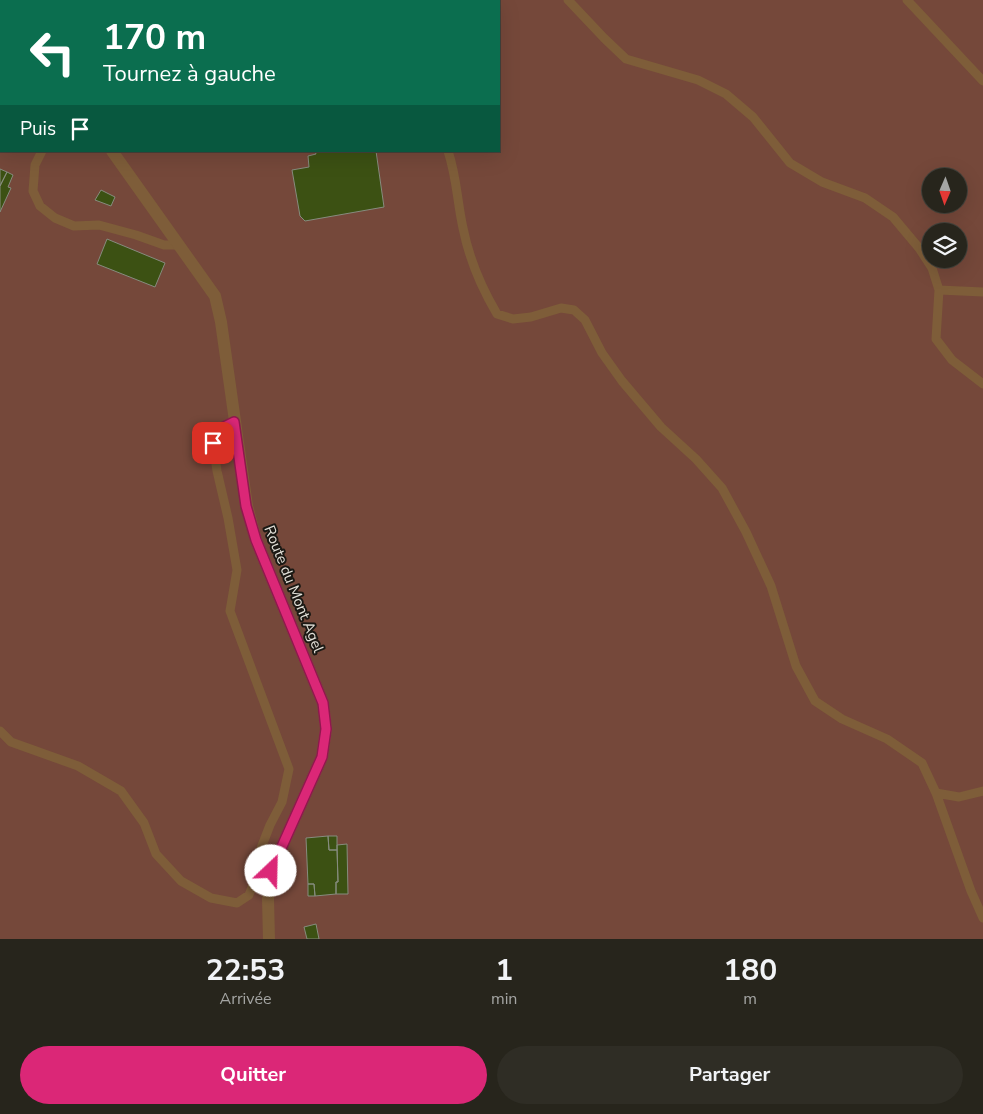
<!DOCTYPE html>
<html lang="fr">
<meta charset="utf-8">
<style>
body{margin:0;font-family:"Nunito Sans",sans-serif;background:#2f2d25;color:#f1f3f6;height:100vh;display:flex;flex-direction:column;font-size:19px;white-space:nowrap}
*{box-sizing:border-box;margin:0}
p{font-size:16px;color:#a4a5a3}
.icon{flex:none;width:28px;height:28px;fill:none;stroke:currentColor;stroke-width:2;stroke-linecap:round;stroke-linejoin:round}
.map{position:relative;height:939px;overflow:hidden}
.sheet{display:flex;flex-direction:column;background:#27251c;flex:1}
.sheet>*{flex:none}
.banner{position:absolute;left:0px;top:0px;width:500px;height:152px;box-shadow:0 5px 20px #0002,0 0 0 1px #43423b;background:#0b6e4f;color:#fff;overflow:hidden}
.needle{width:32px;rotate:182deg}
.buttons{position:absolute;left:922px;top:168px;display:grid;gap:10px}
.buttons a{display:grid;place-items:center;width:45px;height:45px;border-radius:50%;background:#27251c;box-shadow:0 5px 20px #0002,0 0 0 1px #43423b;font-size:25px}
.pin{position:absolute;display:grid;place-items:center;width:42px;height:42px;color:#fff;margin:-21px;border-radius:10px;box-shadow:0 2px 8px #0006}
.me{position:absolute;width:55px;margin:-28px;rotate:24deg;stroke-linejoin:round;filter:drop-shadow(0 0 4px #0008)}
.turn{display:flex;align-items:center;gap:18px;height:105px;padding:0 20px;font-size:22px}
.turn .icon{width:65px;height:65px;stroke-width:2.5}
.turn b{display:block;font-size:35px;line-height:42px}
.then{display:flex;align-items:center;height:48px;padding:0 20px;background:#0003;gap:10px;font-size:19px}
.eta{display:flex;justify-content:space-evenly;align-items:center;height:85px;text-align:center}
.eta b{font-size:30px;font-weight:700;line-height:35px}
.action{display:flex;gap:10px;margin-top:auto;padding:10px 20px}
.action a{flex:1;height:58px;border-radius:30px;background:#db2777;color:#fff;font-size:20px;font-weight:700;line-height:58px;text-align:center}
.action a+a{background:#2f2d25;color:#f1f3f6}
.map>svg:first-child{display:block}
.green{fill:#75483a;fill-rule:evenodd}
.building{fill:#3c5113;stroke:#868c7e}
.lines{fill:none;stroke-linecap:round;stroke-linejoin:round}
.lane{stroke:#7e5d39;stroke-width:9}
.street{stroke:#7e5d39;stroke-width:12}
.route-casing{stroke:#8e194d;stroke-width:12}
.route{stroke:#db2777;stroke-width:9}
.labels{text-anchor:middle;stroke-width:4;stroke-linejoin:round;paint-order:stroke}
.street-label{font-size:15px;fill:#e3e1d9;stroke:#1b1914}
</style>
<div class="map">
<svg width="983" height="939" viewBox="0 0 983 939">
<rect width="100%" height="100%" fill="#343125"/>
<path class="green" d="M0 0H983V939H0ZM1 1H499V151H1ZM931 176H959V204H931ZM931 231H959V259H931Z"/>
<path class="building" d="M315 151H376L384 207 305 221 300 216 292 170 309 167 308 156 316 154Z
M0 169 7 172 0 186Z
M7 172 13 175 8 187 11 188 0 212V186Z
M101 190 115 197 111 206 95 200Z
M107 239 165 263 155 287 97 264Z
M328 836 329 850H337L338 882H336V894L315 896 314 884H308L306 838Z
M328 836H337V850H329Z
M347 844 348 894H336V882H338L337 845Z
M308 884H314L315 896H308Z
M316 924 319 939H307L304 927Z"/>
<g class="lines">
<path class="lane" d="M127 0 129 1
M195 0 196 1
M285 0V1
M568 0 604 38 626 59 698 80 726 94 753 117 790 163 822 182 865 198 893 217 919 248 932 268 939 290 936 339 952 360 983 384
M907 0 983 81
M98 1V0
M0 86H1
M42 151 35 165 33 191 40 206 55 218 74 226 99 225 136 235 164 245H178
M448 151C457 178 457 201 463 228 469 258 481 287 497 314L513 319 531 317 561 308 574 310 585 320 602 353 622 381 661 427 696 459 722 488 746 532 771 586 796 666 815 701 842 719 887 739 922 763 936 793 971 891 983 918
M939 290 983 292
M0 731 11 742 78 766 121 791 144 823 156 854 181 881 211 898 237 903 249 895 254 882 256 861 270 825 282 802 289 769 230 611 237 570 228 518 217 471 213 443 222 428 234 422
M936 793 959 797 983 791"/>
<path class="street" d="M0 52H1
M112 151 215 296 221 322 247 506 256 540 323 703 326 729 322 757 271 871 268 899 269 939"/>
</g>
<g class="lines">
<g class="route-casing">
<path id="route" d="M213 443 222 428 234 422 246 506 256 540 323 703 326 729 322 757 271 871"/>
</g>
<use href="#route" class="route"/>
</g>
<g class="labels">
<g class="street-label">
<text transform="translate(294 589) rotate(68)" y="5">Route du Mont Agel</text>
</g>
</g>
</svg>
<div class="buttons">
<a><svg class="needle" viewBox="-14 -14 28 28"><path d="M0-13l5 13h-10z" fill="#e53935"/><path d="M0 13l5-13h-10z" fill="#a4a5a3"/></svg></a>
<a><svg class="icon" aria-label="layers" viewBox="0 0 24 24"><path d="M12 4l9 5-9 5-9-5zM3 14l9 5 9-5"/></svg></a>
</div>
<div class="pin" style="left:213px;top:443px;background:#d93025"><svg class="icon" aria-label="arrive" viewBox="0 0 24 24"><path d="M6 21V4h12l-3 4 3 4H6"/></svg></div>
<svg class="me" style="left:271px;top:871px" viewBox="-20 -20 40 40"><circle r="19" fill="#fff"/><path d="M0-13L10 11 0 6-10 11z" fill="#db2777"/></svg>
<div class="banner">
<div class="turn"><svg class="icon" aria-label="left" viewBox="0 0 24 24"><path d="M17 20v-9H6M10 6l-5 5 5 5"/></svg><div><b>170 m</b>Tournez à gauche</div></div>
<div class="then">Puis<svg class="icon" aria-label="arrive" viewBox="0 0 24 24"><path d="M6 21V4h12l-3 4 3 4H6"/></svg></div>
</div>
</div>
<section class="sheet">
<div class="eta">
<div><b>22:53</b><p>Arrivée</p></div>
<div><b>1</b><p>min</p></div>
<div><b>180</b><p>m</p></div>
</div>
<div class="action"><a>Quitter</a><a>Partager</a></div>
</section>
